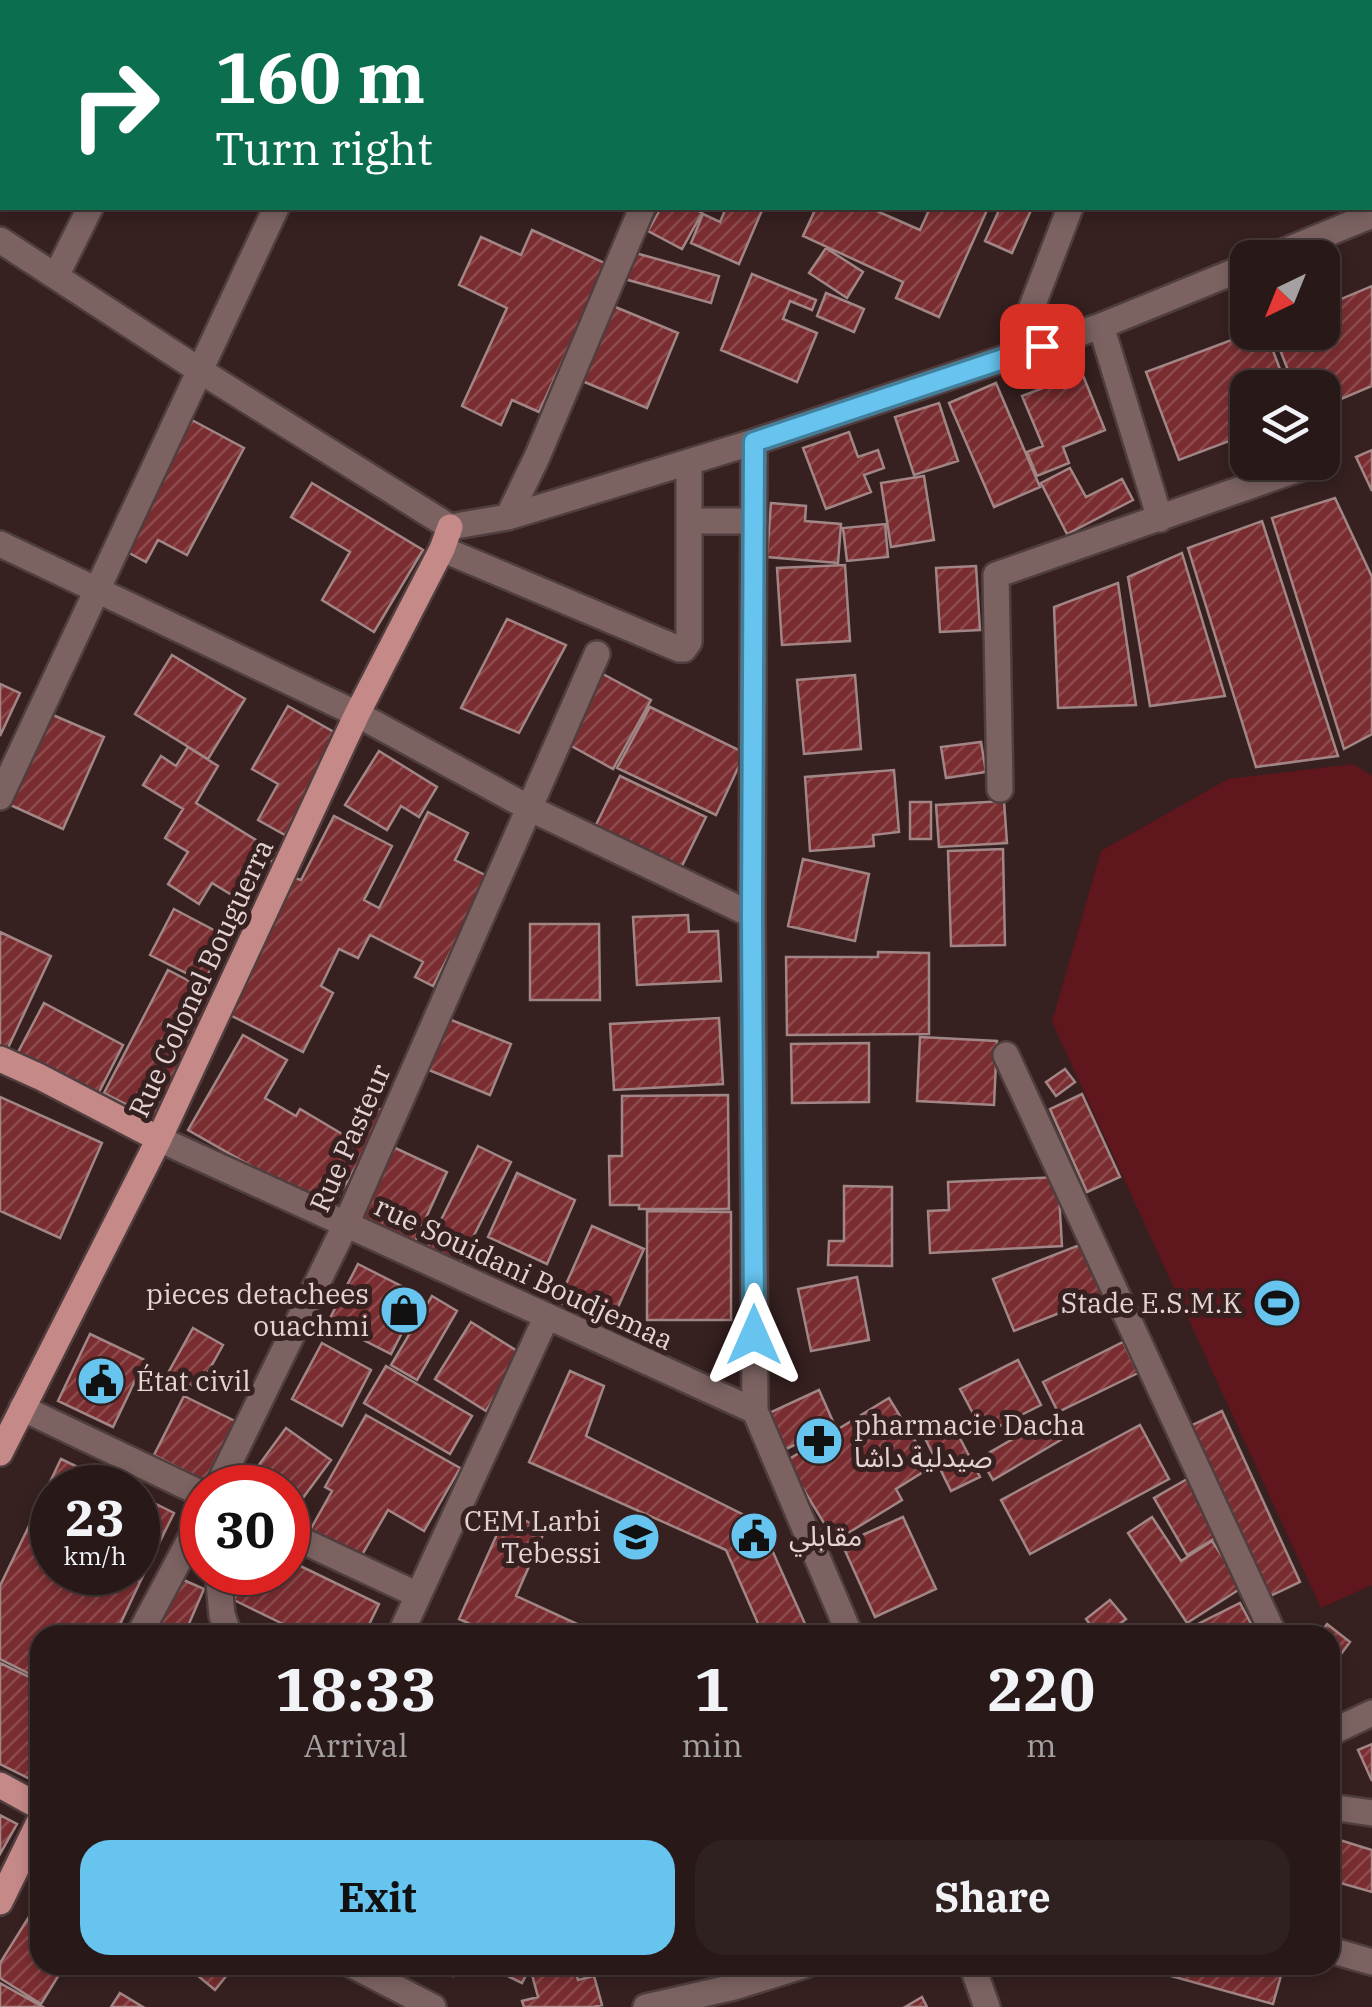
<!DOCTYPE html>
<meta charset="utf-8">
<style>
body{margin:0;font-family:"IBM Plex Serif","Noto Sans Arabic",serif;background:#302121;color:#f1f3f6;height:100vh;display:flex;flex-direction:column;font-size:38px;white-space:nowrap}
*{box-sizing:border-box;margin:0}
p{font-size:32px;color:#a5a0a2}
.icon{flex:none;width:55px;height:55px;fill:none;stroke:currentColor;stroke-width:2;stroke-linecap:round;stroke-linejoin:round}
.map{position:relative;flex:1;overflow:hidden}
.sheet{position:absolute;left:30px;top:1625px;width:1310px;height:350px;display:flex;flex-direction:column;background:#281818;border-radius:30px;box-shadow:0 5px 15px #0003,0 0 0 2px #443737}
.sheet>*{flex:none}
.hud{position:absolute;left:0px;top:0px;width:1372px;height:210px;box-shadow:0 5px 15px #0003,0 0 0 2px #443737;background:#0b6e4f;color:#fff;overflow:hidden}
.needle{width:65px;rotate:223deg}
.fabs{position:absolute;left:1230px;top:240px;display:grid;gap:20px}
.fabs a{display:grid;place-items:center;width:110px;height:110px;border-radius:20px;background:#281818;box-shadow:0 5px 15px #0003,0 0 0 2px #443737;font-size:50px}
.speed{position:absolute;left:30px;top:1465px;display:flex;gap:20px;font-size:50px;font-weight:700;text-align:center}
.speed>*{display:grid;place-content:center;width:130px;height:130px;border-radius:50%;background:#281818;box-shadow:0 5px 15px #0003,0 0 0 2px #443737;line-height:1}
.speed small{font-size:25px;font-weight:400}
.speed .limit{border:15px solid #d22;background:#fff;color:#111}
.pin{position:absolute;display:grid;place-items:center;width:85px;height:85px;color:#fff;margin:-42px;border-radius:20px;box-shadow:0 5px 15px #0006}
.me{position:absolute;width:110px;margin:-55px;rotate:0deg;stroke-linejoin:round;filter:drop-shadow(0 0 8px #0008)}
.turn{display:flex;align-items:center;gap:35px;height:210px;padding:0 50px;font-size:45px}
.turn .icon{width:130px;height:130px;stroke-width:2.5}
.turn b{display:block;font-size:70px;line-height:85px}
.eta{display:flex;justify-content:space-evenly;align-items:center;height:170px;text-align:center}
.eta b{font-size:60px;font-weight:700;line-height:70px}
.primary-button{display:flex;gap:20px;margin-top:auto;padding:20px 50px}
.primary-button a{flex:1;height:115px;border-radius:30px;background:#67c4ef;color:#111;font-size:40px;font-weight:700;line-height:115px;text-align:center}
.primary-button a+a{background:#302121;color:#f1f3f6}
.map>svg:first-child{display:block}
.garden{fill:#5f171d}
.building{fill:url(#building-hatch);stroke:#a18685;stroke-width:2.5}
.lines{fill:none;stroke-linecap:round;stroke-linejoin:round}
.minor-casing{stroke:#503e3e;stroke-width:30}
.major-casing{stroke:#503e3e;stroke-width:30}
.minor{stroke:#7c6362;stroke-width:25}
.major{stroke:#c58988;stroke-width:25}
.route-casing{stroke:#437f9b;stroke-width:25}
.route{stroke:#67c4ef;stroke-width:18}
.labels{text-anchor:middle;stroke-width:10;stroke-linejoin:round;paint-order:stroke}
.street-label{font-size:28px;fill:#e3d4d3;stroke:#362020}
.poi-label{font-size:28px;fill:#e3d4d3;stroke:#362020;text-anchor:end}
</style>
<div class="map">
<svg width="1372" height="2007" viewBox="0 0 1372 2007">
<defs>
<pattern id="building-hatch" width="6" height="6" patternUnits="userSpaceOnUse" patternTransform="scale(2.5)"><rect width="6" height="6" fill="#7a2d31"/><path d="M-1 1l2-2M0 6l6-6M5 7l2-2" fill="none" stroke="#8d4b4e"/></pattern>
</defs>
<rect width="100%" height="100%" fill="#362020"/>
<path class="garden" d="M1353 764 1372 776V1585L1321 1608 1052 1022 1101 851 1228 779Z"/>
<path class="building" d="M460 0H560L559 2H459Z
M734 0H794L793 2H733Z
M894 0H967L965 2H893Z
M661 208H693L702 213 682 249 648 231Z
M726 208H763L739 264 691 243 703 214 720 222Z
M816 208H870L920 230 930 208H988L939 317 896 298 903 282 803 236Z
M1000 208H1032L1012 253 985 241Z
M532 230 607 264 539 412 512 400 501 425 462 406 507 308 459 285 481 237 521 255Z
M826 248 863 272 847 298 809 273Z
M628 251 719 276 711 303 621 278Z
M752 274 816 300 812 310 790 301 783 319 817 333 797 382 721 350Z
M1372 286V386L1322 407V388H1295L1273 332H1322V307Z
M826 293 864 309 854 332 817 316Z
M613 306 678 333 647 408 582 381Z
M1253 332H1266L1287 388H1248V434L1179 460 1146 372Z
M1082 373 1105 430 1063 447 1069 463 1037 476 1027 452 1043 446 1022 396Z
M996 383 1040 487 994 507 949 403Z
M939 403 958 461 914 475 895 417Z
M190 419 244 448 187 555 158 540 146 562 120 548Z
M849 432 858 457 878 450 884 468 864 475 871 492 826 509 803 448Z
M1372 450V491L1356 457Z
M1070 468 1086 497 1122 479 1133 500 1067 534 1041 483Z
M924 476 934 540 891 547 881 483Z
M312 483 423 550 374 632 322 600 350 552 291 517Z
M1335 498 1372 577V734L1344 749 1272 518Z
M771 503 806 506 805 521 841 524 838 563 767 557Z
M1262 521 1338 756 1256 767 1188 548Z
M885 524 888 557 847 561 843 528Z
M1182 553 1225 696 1150 706 1128 577Z
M845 565 850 641 782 645 777 568Z
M976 566 980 630 940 632 936 568Z
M1118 583 1136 705 1058 708 1054 607Z
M507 619 566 645 519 733 461 708Z
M172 655 245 699 208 759 135 714Z
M603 674 651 700 613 769 566 743Z
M855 675 861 749 804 754 797 680Z
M0 684 20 693 0 736Z
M288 706 341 736 285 835 258 820 278 784 252 769Z
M650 707 745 753 716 815 617 768Z
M46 712 104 737 63 829 6 803Z
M981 742 986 772 946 778 941 747Z
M188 747 218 766 196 803 277 853 245 903 212 883 199 904 168 884 188 852 165 838 183 809 143 785 161 756 176 766Z
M379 751 437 787 419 817 401 806 387 830 345 805Z
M894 770 899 832 873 835 874 846 810 851 805 777Z
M620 776 706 817 679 872 593 831Z
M1004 801 1007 843 939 847 936 805Z
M910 802H931V839H910Z
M428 812 468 833 455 860 489 877 433 986 415 977 423 962 370 935 358 958 339 949 321 986 333 993 303 1052 226 1013 295 878 301 880 334 816 392 846 364 900 379 908Z
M1003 849 1005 945 951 946 948 851Z
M803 859 869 874 855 941 788 926Z
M174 909 227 937 204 982 150 955Z
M688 915 689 932 718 931 721 981 637 985 633 917Z
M530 924H599L600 1000H530Z
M0 932 51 956 7 1050 0 1046Z
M878 952 929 953V1034L787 1035 786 957H878Z
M168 970 216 995 153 1118 104 1093Z
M44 1003 123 1045 96 1098 16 1056Z
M444 1017 511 1044 490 1095 424 1068Z
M719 1018 723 1084 614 1090 610 1024Z
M243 1035 287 1060 265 1098 296 1116 300 1109 354 1141 374 1106 387 1113 330 1211 188 1130Z
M920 1037 997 1041 994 1105 917 1101Z
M869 1043V1102L792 1103 791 1044Z
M1065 1069 1075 1082 1056 1096 1046 1082Z
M1082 1094 1120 1177 1087 1192 1050 1109Z
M728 1095 729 1209H639V1205H610L609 1156H622V1096Z
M0 1097 102 1143 60 1238 0 1211Z
M478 1146 511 1162 458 1267 426 1250Z
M393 1147 447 1172 413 1246 359 1221Z
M517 1173 575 1200 547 1264 488 1237Z
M1058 1177 1062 1246 930 1253 928 1211 949 1210 948 1182Z
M844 1186 892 1187V1266L828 1265 829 1241H844Z
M647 1211 731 1212V1320H647Z
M592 1226 644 1249 610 1325 558 1302Z
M1087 1242 1108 1294 1014 1331 993 1279Z
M358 1264 421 1296 391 1354 328 1322Z
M857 1277 869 1340 811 1351 798 1289Z
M432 1296 457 1311 417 1380 391 1365Z
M471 1322 522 1354 486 1411 435 1379Z
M193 1328 223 1345 198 1390 168 1373Z
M90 1334 145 1360 113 1427 58 1401Z
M1123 1342 1138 1373 1058 1412 1043 1382Z
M322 1343 371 1370 342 1426 292 1399Z
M1018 1360 1041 1405 984 1434 960 1389Z
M386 1366 472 1416 450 1454 364 1403Z
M570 1371 604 1386 586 1436 760 1523 810 1635H763L726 1550 529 1462Z
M819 1390 835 1426 786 1449 769 1413Z
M184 1396 235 1421 205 1481 154 1455Z
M889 1398 931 1467 896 1489 902 1500 835 1541 786 1461Z
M1222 1411 1300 1582 1268 1597 1190 1426Z
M1056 1414 1069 1435 993 1480 980 1458Z
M366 1415 460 1468 424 1531 388 1510 359 1560 309 1532 332 1491 325 1487Z
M951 1421 980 1477 951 1491 923 1434Z
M1140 1425 1169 1479 1030 1554 1001 1500Z
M286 1428 331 1460 294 1510 288 1505V1488H265L250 1477Z
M61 1459 121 1488H52V1540L28 1528Z
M1189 1478 1222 1534 1187 1555 1154 1498Z
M138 1495 174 1513 140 1582 120 1572H138Z
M507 1512 545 1530 516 1596 601 1635H495L459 1619Z
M903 1517 936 1589 875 1617 842 1544Z
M1152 1517 1181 1561 1212 1541 1243 1587 1187 1623 1128 1533Z
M28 1528 52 1540V1572H120L140 1582 115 1635H40V1679L0 1659V1586Z
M288 1560 379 1604 364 1635H278L283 1624 234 1600 247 1572H288Z
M179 1578 204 1589 188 1626 197 1630 195 1635H153Z
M1110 1600 1126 1619 1105 1635H1098L1086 1619Z
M1240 1603 1257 1635H1184L1182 1632Z
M1327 1624 1350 1642 1335 1662 1330 1658V1635H1319Z
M0 1663 40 1682V1784L0 1764Z
M1372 1744V1781L1358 1750Z
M0 1815 17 1824 0 1854Z
M1330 1837 1372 1850V1892L1330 1880Z
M32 1912 40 1917V1965H65L41 2004 0 1978V1963Z
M185 1965H235L215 1990Z
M433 1965H459L453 1976Z
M495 1965H531L522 1983 493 1969Z
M554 1965H574L578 1980 594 1976 602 2005 593 2007H524L522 2001 538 1997 531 1971Z
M1131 1965H1284L1273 2004Z
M0 1983 43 2007H0Z
M120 1993 143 2007H111Z
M922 1997 927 2007H905Z"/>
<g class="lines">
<g class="minor-casing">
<path id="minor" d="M190 2 191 0
M372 2 373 0
M729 2 730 0
M881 2 882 0
M1178 2 1179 0
M0 240 199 370 450 527 508 517 754 442 1101 326 1248 266
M1268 258 1372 215
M56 276 90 208
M1101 326 1160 519
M1013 356 1070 208
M754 442 752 915 755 1411 850 1635
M508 517 537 457 642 208
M689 521H754
M0 544 97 590 276 208
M442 549 679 649H684L689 642V462
M1000 789 996 575 1307 466
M0 797 97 590 357 714 529 808 752 915
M1006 1055 1274 1635
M159 1139 755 1411
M22 1408 202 1494
M217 1488 346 1224 597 654
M288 1534 418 1595
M218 1572 222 1615 229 1635
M139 1635 202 1517
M400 1635 546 1318
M1330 1733 1372 1713
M1330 1807 1372 1813
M1330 1950 1372 1962
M352 1965 433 2007
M972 1965 987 2007
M646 2007 734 1987 805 1965"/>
</g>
<g class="major-casing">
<path id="major" d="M0 1059 40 1077 159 1139
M0 1453 159 1139 357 714 442 549 450 527
M0 1785 40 1807
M0 1902 40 1820"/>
</g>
<use href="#minor" class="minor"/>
<use href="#major" class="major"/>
</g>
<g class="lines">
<g class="route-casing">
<path id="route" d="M754 1335 752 915 754 442 1042 346"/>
</g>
<use href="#route" class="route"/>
</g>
<defs>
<g id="stadium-disc" transform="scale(2.5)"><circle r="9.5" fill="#67c4ef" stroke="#362020"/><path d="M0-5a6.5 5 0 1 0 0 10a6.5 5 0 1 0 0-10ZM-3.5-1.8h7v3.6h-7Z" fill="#111"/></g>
<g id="shop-disc" transform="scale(2.5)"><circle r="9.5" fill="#67c4ef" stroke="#362020"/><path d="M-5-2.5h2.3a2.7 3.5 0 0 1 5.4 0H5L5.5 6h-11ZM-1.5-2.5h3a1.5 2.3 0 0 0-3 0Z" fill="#111"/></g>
<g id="civic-disc" transform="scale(2.5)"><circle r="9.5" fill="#67c4ef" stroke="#362020"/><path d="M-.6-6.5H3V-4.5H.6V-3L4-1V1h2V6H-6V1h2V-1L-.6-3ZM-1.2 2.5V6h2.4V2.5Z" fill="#111"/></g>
<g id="pharmacy-disc" transform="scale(2.5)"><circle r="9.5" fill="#67c4ef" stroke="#362020"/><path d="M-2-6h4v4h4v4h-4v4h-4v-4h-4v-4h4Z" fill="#111"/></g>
<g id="school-disc" transform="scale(2.5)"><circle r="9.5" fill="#67c4ef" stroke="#362020"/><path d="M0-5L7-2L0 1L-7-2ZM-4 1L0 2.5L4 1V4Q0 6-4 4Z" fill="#111"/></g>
</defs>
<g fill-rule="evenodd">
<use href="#stadium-disc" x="1277" y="1303"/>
<use href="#shop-disc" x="404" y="1310"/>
<use href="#civic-disc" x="101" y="1381"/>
<use href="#pharmacy-disc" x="819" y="1441"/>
<use href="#civic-disc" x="754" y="1536"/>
<use href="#school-disc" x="636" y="1537"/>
</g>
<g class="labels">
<g class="street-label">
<text transform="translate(201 978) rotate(-65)" y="10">Rue Colonel Bouguerra</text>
<text transform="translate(350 1138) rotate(-66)" y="10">Rue Pasteur</text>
<text transform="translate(524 1273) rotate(25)" y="10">rue Souidani Boudjemaa</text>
</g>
<g class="poi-label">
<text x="369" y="1304">pieces detachees<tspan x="369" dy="32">ouachmi</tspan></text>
<text x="1242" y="1313">Stade E.S.M.K</text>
<text x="136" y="1391" text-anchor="start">État civil</text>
<text x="854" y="1435" text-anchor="start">pharmacie Dacha<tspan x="854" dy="32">صيدلية داشا</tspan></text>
<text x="601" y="1531">CEM Larbi<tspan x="601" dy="32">Tebessi</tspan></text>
<text x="789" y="1546" text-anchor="start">مقابلي</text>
</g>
</g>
</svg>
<div class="fabs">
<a><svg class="needle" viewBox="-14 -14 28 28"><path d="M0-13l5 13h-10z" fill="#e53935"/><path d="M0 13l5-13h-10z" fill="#a5a0a2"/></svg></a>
<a><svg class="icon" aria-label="layers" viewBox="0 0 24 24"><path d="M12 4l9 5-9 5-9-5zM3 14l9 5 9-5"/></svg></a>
</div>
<div class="speed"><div>23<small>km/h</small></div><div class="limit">30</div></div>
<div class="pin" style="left:1042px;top:346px;background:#d93025"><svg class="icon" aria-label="arrive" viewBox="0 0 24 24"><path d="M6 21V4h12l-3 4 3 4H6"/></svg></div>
<svg class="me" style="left:754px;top:1335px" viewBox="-20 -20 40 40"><path d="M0-17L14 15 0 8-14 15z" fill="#67c4ef" stroke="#fff" stroke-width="4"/></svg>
<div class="hud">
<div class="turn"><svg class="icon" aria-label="right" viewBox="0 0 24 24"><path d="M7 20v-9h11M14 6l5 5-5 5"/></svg><div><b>160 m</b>Turn right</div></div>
</div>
<section class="sheet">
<div class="eta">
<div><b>18:33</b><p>Arrival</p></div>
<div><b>1</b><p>min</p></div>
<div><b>220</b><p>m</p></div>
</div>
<div class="primary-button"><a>Exit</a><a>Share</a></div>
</section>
</div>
